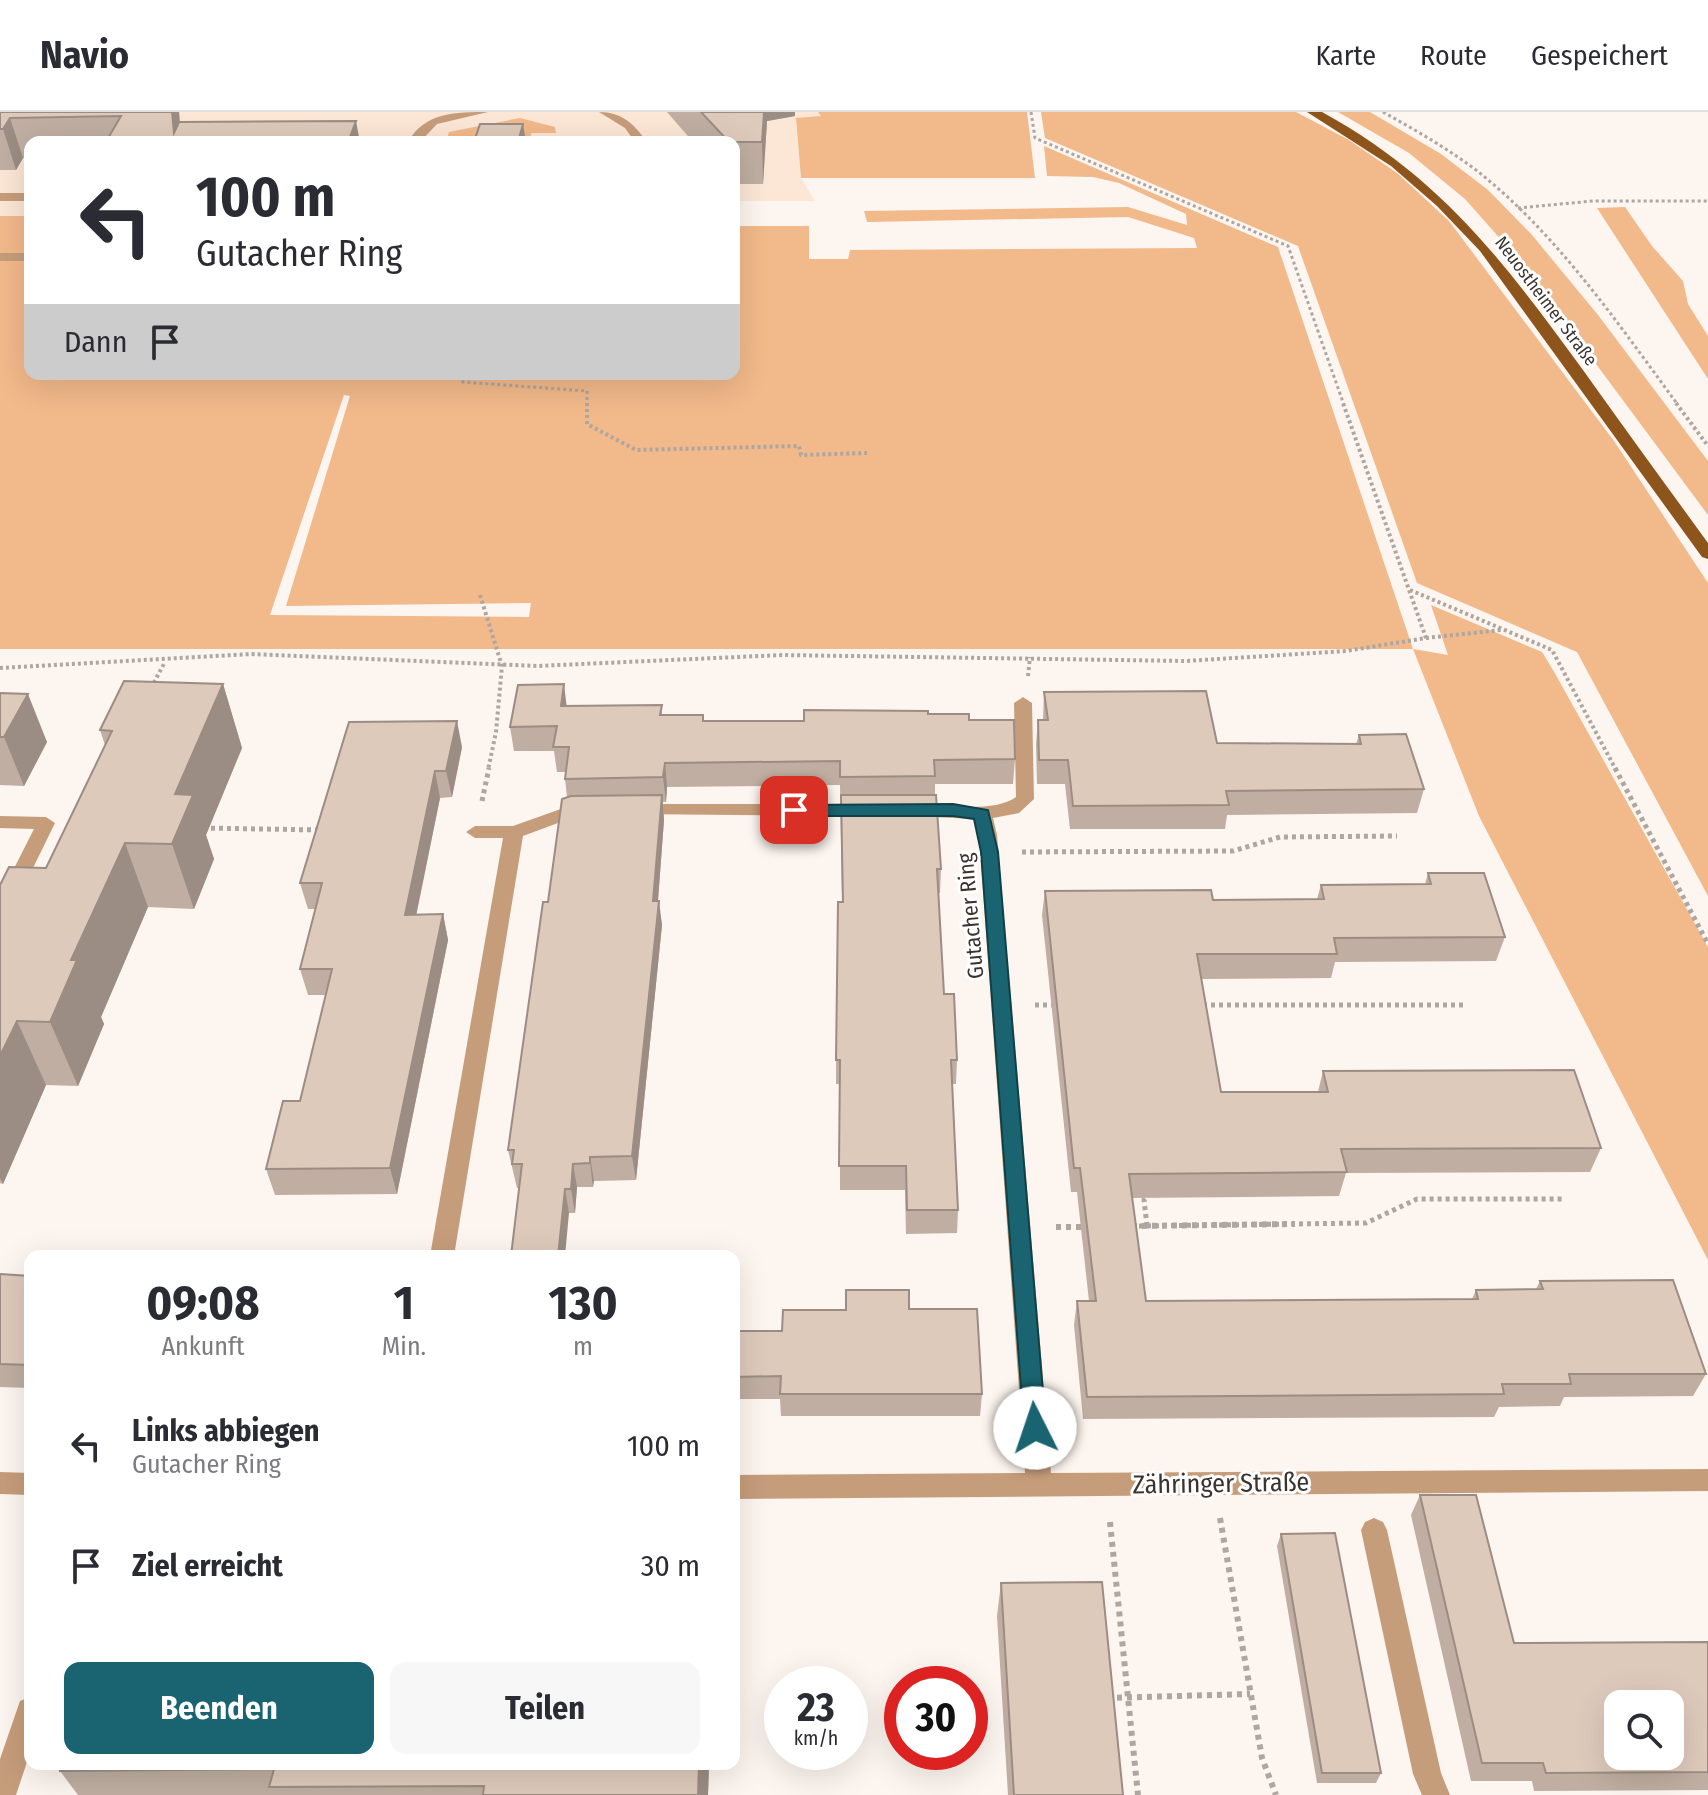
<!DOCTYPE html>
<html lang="de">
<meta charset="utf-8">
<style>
body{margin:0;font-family:"Fira Sans Condensed",sans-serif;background:#f7f7f7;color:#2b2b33;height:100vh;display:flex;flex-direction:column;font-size:30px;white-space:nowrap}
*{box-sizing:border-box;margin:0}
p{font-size:26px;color:#7c7c81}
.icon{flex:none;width:44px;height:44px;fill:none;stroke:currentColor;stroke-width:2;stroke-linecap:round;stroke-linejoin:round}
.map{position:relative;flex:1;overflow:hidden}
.drawer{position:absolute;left:24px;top:1138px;width:716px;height:520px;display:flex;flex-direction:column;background:#fff;border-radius:16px;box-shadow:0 8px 32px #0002}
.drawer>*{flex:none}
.banner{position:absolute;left:24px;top:24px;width:716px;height:244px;border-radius:16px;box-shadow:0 8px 32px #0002;background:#fff;color:#2b2b33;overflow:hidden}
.controls{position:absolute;left:1604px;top:1578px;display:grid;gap:16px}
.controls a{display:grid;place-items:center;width:80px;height:80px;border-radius:16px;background:#fff;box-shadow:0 8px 32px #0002;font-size:40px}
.speed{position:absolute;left:764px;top:1554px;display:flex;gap:16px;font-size:40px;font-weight:700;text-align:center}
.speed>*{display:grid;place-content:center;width:104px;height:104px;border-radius:50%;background:#fff;box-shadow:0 8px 32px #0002;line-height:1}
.speed small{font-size:20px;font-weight:400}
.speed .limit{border:12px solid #d22;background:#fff;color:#111}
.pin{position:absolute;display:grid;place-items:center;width:68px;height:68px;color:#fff;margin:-34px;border-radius:16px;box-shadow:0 4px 12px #0006}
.me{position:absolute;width:88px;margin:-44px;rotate:356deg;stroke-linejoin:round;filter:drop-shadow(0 0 6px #0008)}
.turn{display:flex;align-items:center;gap:28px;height:168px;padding:0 40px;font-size:36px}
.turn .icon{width:104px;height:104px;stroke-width:2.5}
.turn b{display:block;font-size:56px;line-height:68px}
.then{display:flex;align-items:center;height:76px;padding:0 40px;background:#0003;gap:16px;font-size:30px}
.eta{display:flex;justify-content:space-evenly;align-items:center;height:136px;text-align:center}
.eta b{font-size:48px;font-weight:700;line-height:56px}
.primary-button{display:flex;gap:16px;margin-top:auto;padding:16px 40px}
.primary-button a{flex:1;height:92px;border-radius:16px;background:#196470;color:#fff;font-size:32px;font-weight:700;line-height:92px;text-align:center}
.primary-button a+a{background:#f7f7f7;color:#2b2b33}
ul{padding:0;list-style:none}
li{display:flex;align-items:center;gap:24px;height:120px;padding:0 40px}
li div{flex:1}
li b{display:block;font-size:30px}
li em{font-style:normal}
header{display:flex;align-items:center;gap:48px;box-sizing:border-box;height:112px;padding:0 40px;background:#fff;border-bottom:2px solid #e1e1e2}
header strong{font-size:38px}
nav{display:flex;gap:44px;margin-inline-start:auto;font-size:28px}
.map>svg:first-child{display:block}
.built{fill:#fce6d5}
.green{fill:#f2b98a;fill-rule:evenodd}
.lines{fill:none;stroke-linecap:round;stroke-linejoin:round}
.path-far3{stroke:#aea6a0;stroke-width:3;stroke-dasharray:3 3;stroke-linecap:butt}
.path-far2{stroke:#aea6a0;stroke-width:4;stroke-dasharray:3 3;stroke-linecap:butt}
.path-far1{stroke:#aea6a0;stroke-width:5;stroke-dasharray:4 4;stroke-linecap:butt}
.path{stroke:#aea6a0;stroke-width:6;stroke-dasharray:5 5;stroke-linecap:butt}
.minor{fill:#c69d7b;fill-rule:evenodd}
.major{fill:#8d541b;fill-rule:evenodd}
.wall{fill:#bfaea1}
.shaded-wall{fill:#9b8d83}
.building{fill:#decabb;stroke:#9b8d83;stroke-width:2;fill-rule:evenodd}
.route{fill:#196470;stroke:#104149;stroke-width:2}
.labels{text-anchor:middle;stroke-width:6;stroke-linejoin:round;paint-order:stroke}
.far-street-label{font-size:18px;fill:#3b332d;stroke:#fff}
.street-label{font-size:22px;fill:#3b332d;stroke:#fff}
.near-street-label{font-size:26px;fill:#3b332d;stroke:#fff}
</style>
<header>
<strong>Navio</strong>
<nav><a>Karte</a><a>Route</a><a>Gespeichert</a></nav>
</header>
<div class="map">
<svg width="1708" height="1683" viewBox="0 0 1708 1683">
<rect width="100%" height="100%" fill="#fdf5ef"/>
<path class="built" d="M15 0H818L822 4 796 7 801 66 815 89H734V30H30V104H0V2Z"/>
<path class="green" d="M818 0H1027L1035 66H801L796 6 821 4Z
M1041 0H1296L1349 28 1397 61 1449 109 1614 329 1708 471V784L1577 540 1417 471 1298 134 1045 26Z
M1338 0H1370L1441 42 1488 78 1532 123 1598 203 1708 349V403L1519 148 1465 87 1409 41Z
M520 6 555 15 556 21H531L530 30H446L449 20Z
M1044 34 1278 135 1413 537 1448 543 1431 493 1542 540 1553 558 1708 835V1148L1479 704 1413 537H0V104H30V262H734V114H809V147H848L850 138 1197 136 1194 126 1128 105 867 110 864 99 1128 95 1187 113 1186 102 1119 71 1093 65 1047 64ZM344 283 350 284 286 494 531 491 529 505 270 503Z
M1625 95 1652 134 1683 169 1688 192 1708 224V267L1597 96Z"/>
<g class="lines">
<path class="path-far3" d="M1031 0 1035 26 1288 134 1344 293
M1383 0C1415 18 1447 36 1476 58 1557 122 1617 210 1678 293
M1518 96 1593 89H1708
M452 262 463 270 587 279V293"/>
<path class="path-far2" d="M587 291V312L636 338 799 334 801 343 867 341
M1676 291 1708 334
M1410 478 1552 538 1616 658
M480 483 502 554 496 620 488 658
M1426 526 1501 518
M0 556 251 542 537 554 782 543 1186 549 1346 539 1426 526 1343 291
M1028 564 1030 545
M151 576 165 550"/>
<path class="path-far1" d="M1615 656 1708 832
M482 689 489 656
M203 716 321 718
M1022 740 1233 739 1280 725 1397 724
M1035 893H1057
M1203 893H1466
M1139 1114 1366 1111 1417 1087H1565
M1147 1114 1144 1088 1150 1081"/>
<path class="path" d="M1132 1114 1295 1112
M1056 1115H1086
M1220 1406 1262 1646 1276 1683
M1110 1410 1138 1683
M1107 1586 1250 1582"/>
<path class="minor" d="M488 0 437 12 420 30H408C425 0 456 0 488 0Z
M599 0C622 0 634 12 647 30H635L625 16Z
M0 81H30V89H0Z
M0 141H30V149H0Z
M1023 585 1032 591 1034 687 1019 701 993 706 997 723 1051 1361 1708 1357V1379L734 1387V1363L1025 1361 979 723 974 707 912 704 903 698 912 692C941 692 993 702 1016 685L1014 591Z
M636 692H868L877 698 868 704 629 702 627 698 629 694Z
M572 693 591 695 593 699 591 703 574 705 523 724 454 1144H430L503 726H475L466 720 475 714H513Z
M0 704 46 705 55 711 10 803 0 810V784L34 717 0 716Z
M0 1360 30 1361V1383L0 1382Z
M1374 1406 1383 1410 1387 1418 1441 1661 1450 1683H1422L1413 1662 1361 1418 1365 1410Z
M30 1585V1641L16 1683H0V1647L20 1589Z"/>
<path class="major" d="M1307 0H1322C1442 66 1504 150 1583 258 1624 316 1666 373 1708 431V447L1702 445 1480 139 1437 94 1391 54Z"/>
</g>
<path class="wall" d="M0 0H179L180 10 360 30H30V46H23L16 58H0Z
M667 0H795V4L767 9 763 72H734V30H693Z
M223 572 242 636 206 723 214 747 194 797 148 795 101 905 104 912 78 974 46 973 3 1072 0 1071V773L46 756 105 633 100 618Z
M1044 580 1217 631 1356 632 1359 623 1424 677 1417 701 1227 703 1225 717H1070L1065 672H1037L1036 632 1038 608H1043Z
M0 581 47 630 24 674 0 673Z
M662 593V603H703L704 609H804L928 602 969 608 1015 647 1013 672H935V683L941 757 940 781H938L944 882 957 948 956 972H952L958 1098 957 1121 906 1122 905 1078H840V972H836V948L842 790 840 673 667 675 666 690H663L664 708 658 789 662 813 636 1068 594 1069 593 1075H577L575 1101H569L519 1076H517L508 1038 548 790 567 685 565 667 566 660H557L554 639H514L510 615 567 594Z
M462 635 452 685 440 686 416 802H443L448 828 397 1082 275 1083 266 1057 300 989 326 883H308L300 857 315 797H308L300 771Z
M1428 761 1505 825 1496 849 1335 850 1331 866 1201 867 1221 980H1318L1323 959 1601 1036 1590 1060 1346 1061 1339 1084 1132 1086 1146 1189 1472 1187 1476 1178 1536 1177 1540 1169 1706 1262 1693 1284 1564 1285 1560 1294 1499 1295 1494 1305 1083 1307 1074 1213 1077 1189H1089L1077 1080H1071L1042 803 1045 779 1213 788 1317 787 1321 773 1425 772Z
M0 1162 30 1164V1276L0 1275Z
M909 1197 982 1282 980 1304H781L780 1287H734V1219H782Z
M1420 1383 1514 1531 1708 1530V1678L1534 1679 1532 1669H1471L1411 1403Z
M1281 1422 1381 1661 1376 1671H1317L1277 1434Z
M1001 1471 1123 1683H1008L997 1504Z
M709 1652 708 1683H78L60 1659Z"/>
<path class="shaded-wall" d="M172 0H179L181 30 174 21Z
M764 0H795V4L767 9 763 72 762 30Z
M10 6 23 46 16 58 3 17Z
M356 9 360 30H348Z
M523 12 526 30H518Z
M223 572 242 636 206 723 214 747 194 797 172 732 175 682Z
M564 572 567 597 561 594Z
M28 582 47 630 24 674 4 625Z
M457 609 462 635 452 685 446 659Z
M665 651 667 675 666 690 663 665Z
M435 659 440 686 411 829 405 803Z
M662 683 664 708 656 814 653 789Z
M125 731 148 795 101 905 104 912 78 974 50 910 71 848Z
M659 789 662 813 636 1068 632 1044Z
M443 802 448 828 397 1082 390 1056Z
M17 909 46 973 3 1072 0 1066V944Z
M590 1045 594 1069 593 1075 590 1051Z
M573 1052 577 1075 575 1101 571 1077Z
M565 1077 569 1101 565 1144H558Z
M699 1652H709L708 1683H698Z"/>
<path class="building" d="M0 0H172L174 21 179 10 356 9 348 30H169L170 28H107L121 4 10 6 3 17H0Z
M701 0H764L762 30H729Z
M480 12H523L518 30H474Z
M124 569 223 572 175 682 193 683 172 732 125 731 71 848H77L50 910 17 909 0 944V773L9 755 46 756 112 619 100 618Z
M564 572 561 594 662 593 660 603H703V609H804V598L928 599V602H969V608H1014L1015 647 934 648 935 664 840 665V649L665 651 663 665 565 667 569 635H553L557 614 510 615 518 573Z
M1206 579 1217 631 1361 632 1359 623 1406 622 1424 677 1226 679 1229 693 1073 694 1068 648H1039L1038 608H1048L1044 580Z
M0 581 28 582 4 625H0Z
M457 609 446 659H435L405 803 443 802 390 1056 266 1057 283 989H300L332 857H300L322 771H300L349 610Z
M662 683 653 789H659L632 1044 590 1045V1051L573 1052 571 1077H565L558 1144H511L522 1052H512L514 1038H508L543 790H548L562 687 571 684Z
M841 683H936L941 757H937L944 882H954L957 948H951L958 1098H907L906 1054H839L840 948H836L838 790H843Z
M1428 761H1484L1505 825 1334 826 1337 842H1197L1221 980H1328L1323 959 1574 958 1601 1036 1341 1037 1347 1060 1129 1062 1146 1189 1478 1187 1476 1178 1543 1177 1540 1169 1673 1168 1706 1262H1569L1571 1272H1502L1504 1282 1087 1285 1077 1189H1096L1080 1056H1074L1045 779 1211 778 1213 788 1324 787 1321 773 1431 772Z
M0 1162 30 1164V1253L0 1252Z
M846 1178H909V1197H977L982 1282H780L781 1264 734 1265V1219H782L783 1198H846Z
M1420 1383H1476L1514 1531 1708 1530V1660L1546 1661 1543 1651H1482ZM1618 1592H1670V1644H1618Z
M1335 1421 1381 1661H1322L1281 1422Z
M1102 1470 1123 1683H1014L1001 1471Z
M61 1652H699L698 1683H483L484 1674 269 1675 274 1657 60 1659Z"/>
<path class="route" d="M953 692 988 698 998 740 1046 1316 1043 1323 1035 1326 1027 1323 1024 1316 981 740 974 707 953 704H794L786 698 794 693Z"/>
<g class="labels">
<g class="far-street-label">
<text transform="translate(1546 189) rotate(53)" y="6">Neuostheimer Straße</text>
</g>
<g class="street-label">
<text transform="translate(970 804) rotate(-95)" y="8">Gutacher Ring</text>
</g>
<g class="near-street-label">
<text transform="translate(1221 1371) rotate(-1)" y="9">Zähringer Straße</text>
</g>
</g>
</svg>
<div class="controls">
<a><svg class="icon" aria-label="search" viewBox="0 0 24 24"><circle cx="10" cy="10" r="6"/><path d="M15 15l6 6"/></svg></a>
</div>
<div class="speed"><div>23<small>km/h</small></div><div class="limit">30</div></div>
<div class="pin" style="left:794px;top:698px;background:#d93025"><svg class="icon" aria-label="arrive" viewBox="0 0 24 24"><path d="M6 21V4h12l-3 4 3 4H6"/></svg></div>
<svg class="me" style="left:1035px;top:1316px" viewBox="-20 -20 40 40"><circle r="19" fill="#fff"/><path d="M0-13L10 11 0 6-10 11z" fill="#196470"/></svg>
<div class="banner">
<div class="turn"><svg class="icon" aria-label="left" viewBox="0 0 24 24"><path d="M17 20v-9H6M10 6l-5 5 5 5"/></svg><div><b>100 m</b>Gutacher Ring</div></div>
<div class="then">Dann<svg class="icon" aria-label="arrive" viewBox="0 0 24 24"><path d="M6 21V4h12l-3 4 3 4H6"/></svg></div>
</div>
<section class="drawer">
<div class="eta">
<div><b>09:08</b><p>Ankunft</p></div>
<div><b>1</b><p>Min.</p></div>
<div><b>130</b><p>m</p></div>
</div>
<ul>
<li><svg class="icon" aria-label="left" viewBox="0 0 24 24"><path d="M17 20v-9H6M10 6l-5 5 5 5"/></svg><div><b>Links abbiegen</b><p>Gutacher Ring</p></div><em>100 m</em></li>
<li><svg class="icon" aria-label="arrive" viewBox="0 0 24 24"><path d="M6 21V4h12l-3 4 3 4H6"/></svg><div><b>Ziel erreicht</b></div><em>30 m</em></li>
</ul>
<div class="primary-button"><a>Beenden</a><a>Teilen</a></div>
</section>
</div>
